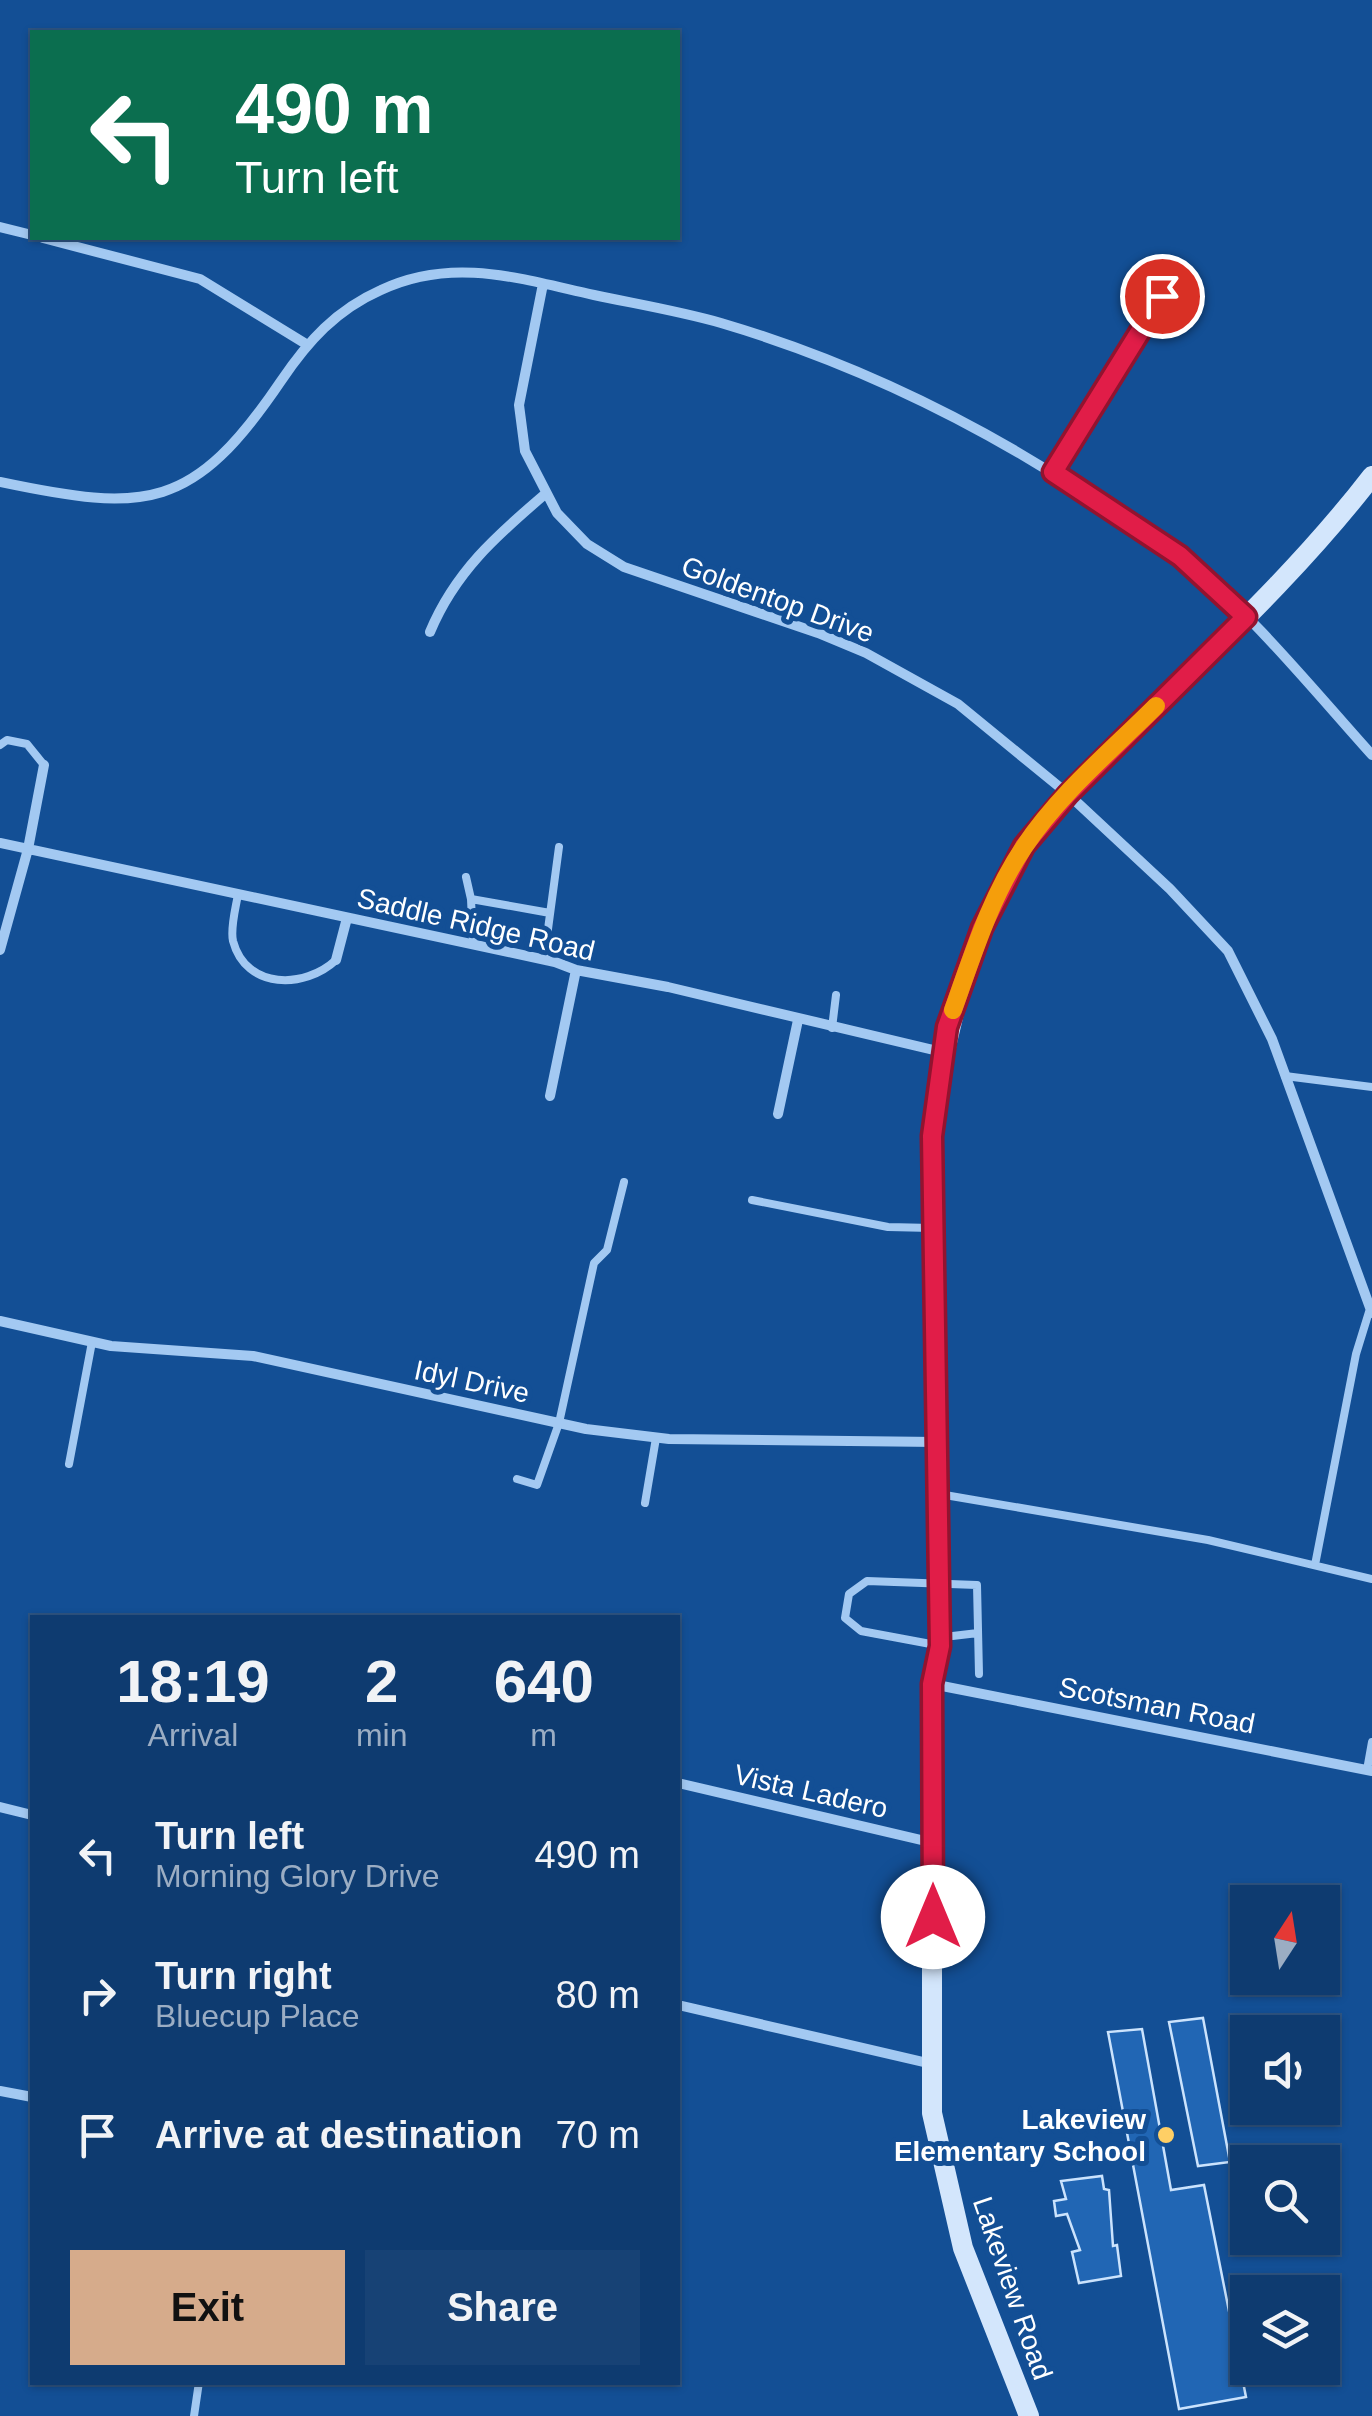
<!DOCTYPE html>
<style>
body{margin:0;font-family:Arial,sans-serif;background:#174275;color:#f1f3f6;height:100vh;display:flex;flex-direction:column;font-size:38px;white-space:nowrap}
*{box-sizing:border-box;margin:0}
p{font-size:32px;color:#9badc3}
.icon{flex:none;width:55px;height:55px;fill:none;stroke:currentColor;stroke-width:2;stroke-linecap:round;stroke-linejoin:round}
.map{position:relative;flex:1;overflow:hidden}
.sheet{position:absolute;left:30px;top:1615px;width:650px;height:770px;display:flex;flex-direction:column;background:#0e3b70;border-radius:0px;box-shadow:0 2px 8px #0004,0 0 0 2px #2e5583}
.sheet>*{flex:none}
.top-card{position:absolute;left:30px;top:30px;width:650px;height:210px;border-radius:0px;box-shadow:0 2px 8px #0004,0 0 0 2px #2e5583;background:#0b6e4f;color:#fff;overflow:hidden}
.needle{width:65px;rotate:12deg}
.buttons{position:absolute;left:1230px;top:1885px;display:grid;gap:20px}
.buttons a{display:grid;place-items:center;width:110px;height:110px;border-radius:0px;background:#0e3b70;box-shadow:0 2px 8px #0004,0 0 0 2px #2e5583;font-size:50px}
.pin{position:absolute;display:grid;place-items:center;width:85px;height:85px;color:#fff;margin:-42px;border:5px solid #fff;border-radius:50%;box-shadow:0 2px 10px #0007}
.me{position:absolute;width:110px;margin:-55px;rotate:0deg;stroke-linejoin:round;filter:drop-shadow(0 0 8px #0008)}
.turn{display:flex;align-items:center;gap:35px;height:210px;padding:0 40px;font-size:45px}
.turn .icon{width:130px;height:130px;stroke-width:2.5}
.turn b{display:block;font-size:70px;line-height:85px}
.eta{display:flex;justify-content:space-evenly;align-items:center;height:170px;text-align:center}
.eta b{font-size:60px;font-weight:700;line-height:70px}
.action{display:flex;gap:20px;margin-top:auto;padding:20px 40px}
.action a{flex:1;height:115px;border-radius:0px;background:#d6ab8b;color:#111;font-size:40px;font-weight:700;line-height:115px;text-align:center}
.action a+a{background:#174275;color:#f1f3f6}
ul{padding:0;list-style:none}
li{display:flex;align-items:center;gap:30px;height:140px;padding:0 40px}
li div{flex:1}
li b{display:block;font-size:38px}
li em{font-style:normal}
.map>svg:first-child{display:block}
.building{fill:#2166b4;stroke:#cbe3fd;stroke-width:2.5}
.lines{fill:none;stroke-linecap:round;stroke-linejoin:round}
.lane{stroke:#a3c9f2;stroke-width:8}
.street{stroke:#a3c9f2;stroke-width:10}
.secondary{stroke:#d3e6fc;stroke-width:20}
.route-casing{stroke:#92132f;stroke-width:25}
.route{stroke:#e11d48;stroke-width:18}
.slow{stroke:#f59e0b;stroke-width:18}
.poi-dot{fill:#ffcf65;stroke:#134f95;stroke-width:4}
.labels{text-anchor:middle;stroke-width:10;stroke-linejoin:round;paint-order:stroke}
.street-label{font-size:28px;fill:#fff;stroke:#134f95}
.poi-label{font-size:28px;font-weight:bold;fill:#fff;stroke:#134f95;text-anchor:end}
</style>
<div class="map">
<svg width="1372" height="2416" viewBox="0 0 1372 2416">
<rect width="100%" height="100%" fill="#134f95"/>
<path class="building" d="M1203 2018 1230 2162 1198 2166 1169 2022Z
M1142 2029 1171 2190 1204 2185 1246 2397 1179 2409 1108 2032Z
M1102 2176 1104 2189 1109 2190 1113 2246 1117 2245 1121 2276 1079 2283 1072 2252 1080 2250 1067 2214 1056 2216 1054 2201 1066 2199 1061 2181Z"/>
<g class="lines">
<path class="lane" d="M0 745 7 740 27 744 44 765
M466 877 471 899
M238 894C236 907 230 928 233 941 246 990 305 989 336 960
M473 943 471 899 550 913
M544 959 559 847
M832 1028 836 995
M1285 1076 1372 1087
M752 1200 888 1227 932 1228
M69 1464 92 1342
M517 1479 537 1485 559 1423 594 1263 607 1250 624 1182
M939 1494 1208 1540 1372 1579
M645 1503 656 1438
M1315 1565 1356 1354 1369 1312
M944 1637 978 1633
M936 1645 861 1631 845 1618 849 1594 867 1581 977 1585 979 1674
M1367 1770 1372 1742
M194 2416 199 2382"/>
<path class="street" d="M0 227 32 235
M43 238 200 279 306 344
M543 284 519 405 525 451 557 513 587 544 624 567 818 633 866 653 958 704 1068 794 1170 889 1228 951 1272 1039 1372 1313
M1053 472 1180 266
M0 482C147 513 193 511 281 381 308 341 336 310 381 290 453 256 521 279 594 295 636 304 679 311 721 323 853 362 978 423 1093 499 1122 518 1154 535 1181 556 1252 614 1311 687 1372 755
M430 632C455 572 496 536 544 495
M0 843 555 962 576 970 668 987 942 1052
M0 950 28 849 44 765
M336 960 347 918
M550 1096 576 970
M778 1114 798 1020
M0 1321 111 1346 253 1356 586 1429 669 1439 937 1442
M932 1684 1372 1771
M678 1783 934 1843
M0 1807 32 1815
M678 2005 932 2064
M0 2091 32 2097"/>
<path class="secondary" d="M1029 2416 963 2248 932 2113V1684L940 1646 931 1136C944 1035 968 935 1023 848 1052 802 1099 764 1137 725 1218 645 1302 567 1372 476"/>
</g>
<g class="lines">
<g class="route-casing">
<path id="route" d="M933 1917 932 1684 940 1646 932 1136 947 1027 982 928 1024 846 1068 794 1246 617 1180 556 1053 472 1162 296"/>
</g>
<use href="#route" class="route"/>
<path class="slow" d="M953 1010C973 954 991 896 1024 847 1059 794 1112 750 1156 706"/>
</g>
<circle class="poi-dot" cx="1166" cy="2135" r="10"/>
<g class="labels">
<g class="street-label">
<text transform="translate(778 599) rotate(20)" y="10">Goldentop Drive</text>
<text transform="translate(476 924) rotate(13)" y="10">Saddle Ridge Road</text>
<text transform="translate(472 1381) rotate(12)" y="10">Idyl Drive</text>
<text transform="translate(1157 1705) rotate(11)" y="10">Scotsman Road</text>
<text transform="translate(811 1791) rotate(13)" y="10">Vista Ladero</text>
<text transform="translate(1013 2288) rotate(71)" y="10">Lakeview Road</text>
</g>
<g class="poi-label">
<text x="1146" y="2129">Lakeview<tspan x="1146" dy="32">Elementary School</tspan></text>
</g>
</g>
</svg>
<div class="buttons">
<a><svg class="needle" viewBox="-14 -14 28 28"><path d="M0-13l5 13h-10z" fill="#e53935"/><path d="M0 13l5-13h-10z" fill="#9badc3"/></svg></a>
<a><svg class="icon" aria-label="sound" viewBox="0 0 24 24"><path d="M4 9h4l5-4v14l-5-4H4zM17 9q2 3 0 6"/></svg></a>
<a><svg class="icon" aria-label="search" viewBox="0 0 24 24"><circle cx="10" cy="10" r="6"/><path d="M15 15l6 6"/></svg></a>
<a><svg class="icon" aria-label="layers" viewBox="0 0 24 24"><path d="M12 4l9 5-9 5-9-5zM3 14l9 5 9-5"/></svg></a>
</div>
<div class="pin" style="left:1162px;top:296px;background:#d93025"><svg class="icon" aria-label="arrive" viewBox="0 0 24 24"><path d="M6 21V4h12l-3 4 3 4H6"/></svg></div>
<svg class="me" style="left:933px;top:1917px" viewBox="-20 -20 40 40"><circle r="19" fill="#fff"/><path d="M0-13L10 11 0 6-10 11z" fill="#e11d48"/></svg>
<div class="top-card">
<div class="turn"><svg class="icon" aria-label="left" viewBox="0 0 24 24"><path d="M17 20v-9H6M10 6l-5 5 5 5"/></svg><div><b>490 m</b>Turn left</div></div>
</div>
<section class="sheet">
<div class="eta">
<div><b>18:19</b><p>Arrival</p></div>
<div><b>2</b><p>min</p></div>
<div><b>640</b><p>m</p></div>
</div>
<ul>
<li><svg class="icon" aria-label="left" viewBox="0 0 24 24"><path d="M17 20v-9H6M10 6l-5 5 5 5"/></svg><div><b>Turn left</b><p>Morning Glory Drive</p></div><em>490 m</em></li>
<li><svg class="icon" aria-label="right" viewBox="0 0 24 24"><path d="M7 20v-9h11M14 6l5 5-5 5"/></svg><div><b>Turn right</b><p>Bluecup Place</p></div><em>80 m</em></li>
<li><svg class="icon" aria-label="arrive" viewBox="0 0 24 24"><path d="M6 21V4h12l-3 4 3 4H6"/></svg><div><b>Arrive at destination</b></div><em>70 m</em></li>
</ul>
<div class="action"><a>Exit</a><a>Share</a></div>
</section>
</div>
